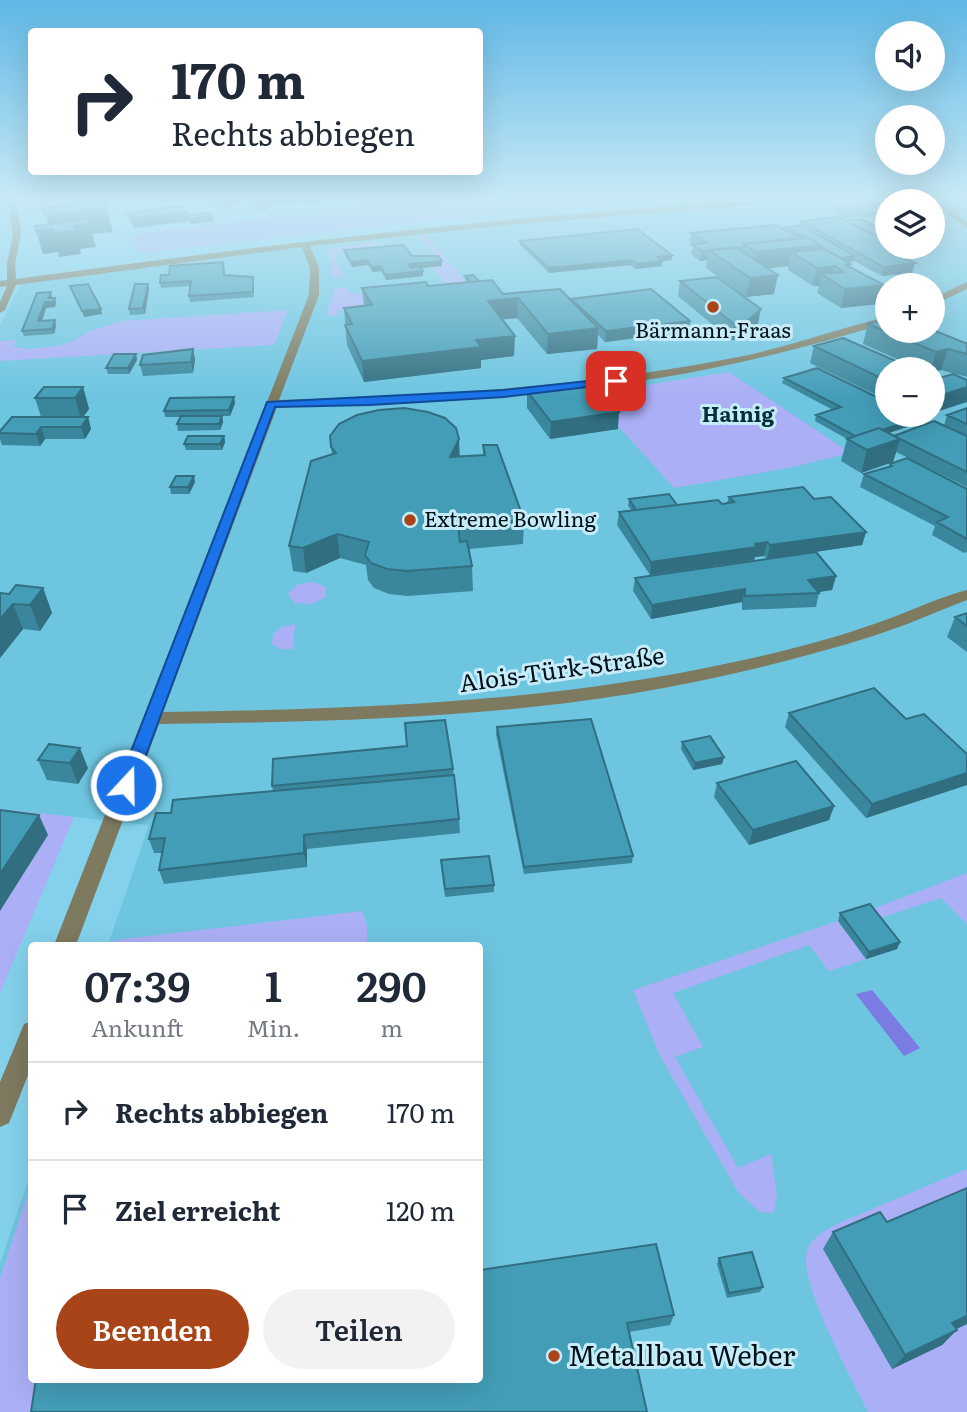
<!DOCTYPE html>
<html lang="de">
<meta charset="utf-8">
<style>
body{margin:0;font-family:Literata,serif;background:#f2f2f3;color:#1f2937;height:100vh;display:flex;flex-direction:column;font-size:26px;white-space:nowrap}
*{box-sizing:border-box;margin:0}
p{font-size:23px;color:#747a83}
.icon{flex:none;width:38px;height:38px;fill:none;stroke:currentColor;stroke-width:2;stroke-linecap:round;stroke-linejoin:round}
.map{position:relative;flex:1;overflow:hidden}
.drawer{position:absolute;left:28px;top:942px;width:455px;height:441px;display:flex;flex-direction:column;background:#fff;border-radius:7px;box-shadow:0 7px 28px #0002}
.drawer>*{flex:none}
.guide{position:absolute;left:28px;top:28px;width:455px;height:147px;border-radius:7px;box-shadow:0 7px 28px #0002;background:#fff;color:#1f2937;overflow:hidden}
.controls{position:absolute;left:875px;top:21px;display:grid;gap:14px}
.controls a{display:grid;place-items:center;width:70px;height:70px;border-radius:50%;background:#fff;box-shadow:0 7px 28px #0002;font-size:35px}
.pin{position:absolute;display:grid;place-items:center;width:60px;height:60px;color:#fff;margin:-30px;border-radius:14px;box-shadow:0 4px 10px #0006}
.me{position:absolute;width:77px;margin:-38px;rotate:21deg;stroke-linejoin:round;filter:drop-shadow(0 0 5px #0008)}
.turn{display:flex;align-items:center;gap:24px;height:147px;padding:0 28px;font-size:32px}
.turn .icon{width:91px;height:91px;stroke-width:2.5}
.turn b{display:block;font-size:49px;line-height:60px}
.eta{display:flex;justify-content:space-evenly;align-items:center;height:119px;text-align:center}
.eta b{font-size:42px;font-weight:600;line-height:49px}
.button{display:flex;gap:14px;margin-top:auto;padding:14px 28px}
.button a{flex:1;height:80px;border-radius:42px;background:#a94318;color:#fff;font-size:28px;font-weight:600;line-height:80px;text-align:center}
.button a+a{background:#f2f2f3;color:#1f2937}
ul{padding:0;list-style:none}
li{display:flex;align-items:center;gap:21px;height:98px;padding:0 28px;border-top:2px solid #e0e1e3}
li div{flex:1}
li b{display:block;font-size:26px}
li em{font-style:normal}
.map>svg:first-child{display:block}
.built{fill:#6ec5e0;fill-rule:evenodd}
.green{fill:#abaff6}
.forest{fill:#7a7be3}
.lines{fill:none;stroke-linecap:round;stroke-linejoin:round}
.minor{fill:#7e7a60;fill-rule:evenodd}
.wall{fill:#3a879d}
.shaded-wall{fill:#306e80}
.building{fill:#449db7;stroke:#306e80;stroke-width:2}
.route{fill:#1a73e8;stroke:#114b97;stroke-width:2}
.poi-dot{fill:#a94318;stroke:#c7ecf9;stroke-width:2.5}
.labels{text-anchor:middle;stroke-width:6;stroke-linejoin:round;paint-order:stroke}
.far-poi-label{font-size:21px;fill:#001118;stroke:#c7ecf9}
.far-neighbourhood-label{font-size:21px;font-weight:bold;fill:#022e3a;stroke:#c7ecf9}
.street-label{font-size:24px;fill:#001118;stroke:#c7ecf9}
.near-poi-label{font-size:28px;fill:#001118;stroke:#c7ecf9;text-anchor:start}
</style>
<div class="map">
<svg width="967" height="1412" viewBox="0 0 967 1412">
<rect width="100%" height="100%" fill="#84d1eb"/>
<path class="built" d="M830 199H967V1412H0V1264L31 1172 32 1379H480V945H108L149 825 0 809V324L21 284 53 277 479 224ZM887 201H933V247H887ZM887 285H933V331H887ZM887 369H933V415H887Z"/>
<path class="green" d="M31 199H134L135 201 35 215Z
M410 199H651L654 202 470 216 141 253 129 235Z
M427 235 474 291 337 311 338 316H326L335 289 346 288 352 294 445 284 432 267 442 265 418 236Z
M378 241 380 244C366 250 351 246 337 254L336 262 344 276 333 278 328 249Z
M288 310 274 345 0 361V341L15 340 14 347 29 349 57 346 74 341 90 331 122 321Z
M729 372 851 453 788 468 674 488 589 394Z
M312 582 326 587V597L312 604 295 603 288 594 296 585Z
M295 624 293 649H279L272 644 273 634 282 627Z
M0 809 74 817 0 993Z
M967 873V924L941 898 874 920 867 911Z
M362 911 367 926V945H112L114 940Z
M838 921 866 959 829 971 809 945 673 993 703 1047 675 1057 738 1168 771 1154 777 1195 774 1213 760 1212 738 1192 659 1054 633 990Z
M967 1169V1200L938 1338 967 1324V1412H868C852 1378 798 1283 807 1251 810 1238 828 1229 839 1223Z
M31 1184 32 1379H48L43 1412H0V1278Z"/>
<path class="forest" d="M872 990 920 1048 904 1056 856 994Z"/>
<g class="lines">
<path class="minor" d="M9 199H17L21 234 15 264 16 279C195 255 371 232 551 216 644 208 737 199 831 199L516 224 310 246 319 268V295L279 400C432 396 583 387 733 358 786 348 836 329 887 317V323C812 346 737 365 659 378 533 398 405 403 277 407L163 712C357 709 549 703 739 661 785 651 832 639 877 623 907 613 936 598 967 590V600C936 612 905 626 873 636 794 661 712 680 630 694 474 719 316 722 159 724L76 945H54L309 295 310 268 302 247 16 285 5 310 0 313V302L7 286 0 287V281L7 280V264L13 234Z
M929 199H938L967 222V228Z
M967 282V289L933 305V298Z
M32 1021V1065L9 1123 0 1127V1082L24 1024Z"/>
</g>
<path class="wall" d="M190 199H240L241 204 225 209 207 205 206 199 199 201Z
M259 199H286L287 203 281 204V205L269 207V210L259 211 255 207V203L260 202Z
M287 199H325V201L305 204 301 201 290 202Z
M887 204V216L843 218 832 210 833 206Z
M127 213 213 216V221L191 224 189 221 134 228 130 222Z
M846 220 920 249 919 254 909 255 908 259 912 273 882 276 854 261 847 262 850 267 884 285 879 304 841 308 817 293 819 286H813L788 270V266L767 268 774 294 746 297 706 268 707 260 700 261 691 254 693 245 690 243 691 233 785 230 786 227 800 225 801 221Z
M520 241 672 255V260L662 261V266L635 269 630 265 549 273 520 245Z
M344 250 442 266 421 268 423 276 386 280 381 271 372 272 368 265 352 267 345 255Z
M223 262 225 275 253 277 254 297 190 302 189 296 190 286 161 288 160 283 169 275Z
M465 276 503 294 571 300V299L689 331 605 342 598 335 597 349 547 354 517 318 502 319 514 356 481 360V368L364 382 347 345 344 308 364 306 362 288 428 286 467 282 465 281Z
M680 281 758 324 743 339 731 340 678 296Z
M149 289 145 314 130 315 129 309Z
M52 298 56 303 55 307 46 308 42 321 56 326 54 334 24 336 22 331Z
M868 324 965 343H967V377L941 370 933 372V369H920L863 344Z
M814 346 887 369V400L810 363Z
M193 349 195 360 193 373 143 376 140 365Z
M136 354 137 360 129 374H108L106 368Z
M784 378 916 424 888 433 894 436 944 426 947 415 967 408V487L896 452 893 462 861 473 841 461 847 439 815 421 816 415 833 410 782 383Z
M83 387 89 409 83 417H88L91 429 85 439H45L40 446 2 445 0 439V431L41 417 35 398Z
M527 391 618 429 550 439 527 408Z
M235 403 230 416H222L223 422 220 430 178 431 177 424 180 417H165L164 411Z
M224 436 225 442 222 450H186L184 444Z
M330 436 459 439V457L483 455V445L524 520 523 544 469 549 472 566 473 591 408 596 389 594 374 588 368 580 366 565 340 558 306 573 293 571 289 546 332 455Z
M890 464 967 489V552L964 553 932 535 935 526 860 487 864 474 889 467Z
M195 482 189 494H171L170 487Z
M729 497 814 499 866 532 862 545 767 559 764 556 755 557 754 560 650 575 617 525 619 512 632 511 628 506 629 499 677 505 722 504 727 503Z
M836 576 832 590 818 592 819 593 816 607 742 610V602L651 619 633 591 635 578Z
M43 588 52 613 40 631 23 629 0 658 9 594Z
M967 613V652L947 637 955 617Z
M789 713 906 719 967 754V785L866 818 785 727Z
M497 727 633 856 632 863 524 874 496 734Z
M682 742 724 757 722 764 693 770 681 749Z
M49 744 88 768 78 784 47 780 38 760Z
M453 769 459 819 460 833 307 849V867L164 884 159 870 162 853H154L149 839 171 813 273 791 272 786Z
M717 783 834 806 829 820 749 845 714 797Z
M441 860 494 885V892L445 897Z
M840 913 900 942 897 949 866 959 838 921Z
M833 1232 956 1329 942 1345 892 1369 823 1249Z
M719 1258 763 1287 760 1292 727 1298 717 1264Z
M480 1270 674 1315 670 1325 629 1332Z"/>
<path class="shaded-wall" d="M228 199H240L241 204 225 209 223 200Z
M265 199H286L287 203 281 204V205L269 207V210L259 211V206L266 205Z
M289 199H301V201L290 202Z
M305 199H325V201L305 204Z
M107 209 113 232 92 234 96 247 80 249 81 254 59 257 58 252 43 254 36 231 50 229 46 216Z
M187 212 189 221 134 228 132 219Z
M213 216V221L191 224 190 219Z
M821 245 817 263 791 252 788 266 753 270 756 252Z
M920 249 919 254 909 255 907 264 915 263 912 273 882 276 884 267 896 252Z
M708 250 707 260 700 261 702 251Z
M672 255V260L662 261V266L635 269 636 264 657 257Z
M855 256 854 261 840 263 841 258Z
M367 260 368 265 352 267V262Z
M631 260 630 265 549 273V268Z
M442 261V266L409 269 408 264Z
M380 266 381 271 372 272V267Z
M835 266 831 280 821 274 819 286H813L817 268Z
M423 271V276L386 280V275Z
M778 275 774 294 746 297 750 278Z
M148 284 149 289 145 314 143 308Z
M884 285 879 304 841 308 845 289Z
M51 292 52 297 51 302 55 298 56 303 55 307 46 308 40 327 38 321 45 302 49 298Z
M518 298 517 318 488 321V301Z
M101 309 102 314 84 317 82 311Z
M761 309 758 324 743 339 731 340 734 324Z
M55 320 56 326 54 334 52 329Z
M690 321 689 331 605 342 606 331Z
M598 328 597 349 547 354 548 334Z
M515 336 514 356 481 360V368L364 382 362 361 476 340Z
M193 349 195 360 193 373 191 362Z
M948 349 941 370 933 372V369H931L936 352Z
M136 354 137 360 129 374 128 368Z
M83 387 89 409 81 420 75 398Z
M967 387V402L933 413V398Z
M234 397 235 403 230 416 229 410Z
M619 412 618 429 550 439 551 422Z
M222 416 223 422 220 430 219 424Z
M88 417 91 429 85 439 81 427Z
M918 418 916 424 856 444 858 437Z
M41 427 45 439 40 446 36 434Z
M224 436 225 442 222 450 220 444Z
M459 439 460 462 450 457Z
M900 439 893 462 861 473 867 450Z
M194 476 195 482 189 494 188 487Z
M866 532 862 545 767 559 770 545Z
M337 534 340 558 306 573 303 548Z
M767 542 764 556 755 557 754 560 650 575 651 562Z
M836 576 832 590 805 594 808 580Z
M43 588 52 613 40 631 30 605Z
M745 589 742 602 651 619 652 605Z
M13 604 23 629 0 658V619Z
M80 748 88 768 78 784 70 763Z
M724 757 722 764 693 770 695 763Z
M967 773V785L866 818 872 804Z
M834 806 829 820 749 845 753 830Z
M39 815 48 835 0 911V874Z
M304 835 307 849V867L304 853Z
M900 942 897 949 866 959 869 952Z
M967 1316V1324L938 1338 952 1323Z
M957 1330 942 1345 892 1369 905 1355Z"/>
<path class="building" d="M104 201 107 209 46 216 43 208Z
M264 201 268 205 259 206 255 203Z
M887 204V212L844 214 833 206Z
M181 206 187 212 132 219 127 213Z
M209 213 213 216 190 219 187 215Z
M839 217 887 242V247H895L910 254 900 256 915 263 884 267 801 221Z
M88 219 90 224 74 226 75 231 53 233 52 229 36 231 35 226Z
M861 219 887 232V242L846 220Z
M776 225 800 238 744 244V247L702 251 692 245 706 243 691 233Z
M800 225 855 256 841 258 821 247V245L808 238H806L786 227Z
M637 229 672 255 657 257 662 261 636 264 631 260 549 268 520 241Z
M808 238 821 245 756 252 744 244Z
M403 245 412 256H438L442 261 408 264 411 268 420 267 423 271 386 275 380 266 372 267 367 260 352 262 344 250Z
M735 247 778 275 750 278 709 250Z
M895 247H915L920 249 904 251Z
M824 249 851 264 846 265 884 285 845 289 821 274 844 272 835 266 817 268 791 252Z
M223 262 224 275 253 277V292L189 296 191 281 160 283 161 275H169L170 266Z
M473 275 479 281 471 282 465 276Z
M717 277 761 309 745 323 734 324 680 281Z
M492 280 503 294 560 289 598 328 548 334 518 298 488 301 515 336 476 340 481 347 362 361 345 325 352 324 344 308 372 305 362 288 426 282 428 286Z
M88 284 101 309 82 311 70 286Z
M135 284H148L143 308 129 309Z
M651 289 690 321 606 331 571 299Z
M51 292 49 298H55L54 302H45L38 321 55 320 52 329 22 331 37 293Z
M887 318V331L933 330 965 343H967V354L948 349 936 352 868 324Z
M843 338 914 369H887V381L814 346Z
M193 349 191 362 140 365 143 355Z
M114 354H136L128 368H106Z
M817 368 887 402V415H912L918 418 882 430 879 428 855 436 816 415 841 407 784 378Z
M953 374 967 380V387L933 398V378L936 379Z
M593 383 619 412 551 422 527 391Z
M44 387H83L75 398H35Z
M234 397 229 410 164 411 170 398Z
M404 408 428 412 445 418 456 428 459 439 450 457 485 455 483 445H497L524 520 458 525 460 542 467 541 472 566 406 571 387 569 371 563 365 555 369 542 337 534 303 548 289 546 311 461 336 453 331 447 330 436 339 424 357 415 379 410Z
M967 408V424L947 415Z
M181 416H222L219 424H177Z
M12 417H88L81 427H41L36 434 0 433V431Z
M934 421 967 436V472L894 436Z
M879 428 900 439 867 450 847 439Z
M188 436H224L220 444H184Z
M907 458 967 489V539L937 522 948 517 864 474 892 466 890 464Z
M176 476H194L188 487H170Z
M803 487 814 499 831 497 866 532 770 545 767 542 755 544 757 547 651 562 619 512 718 500 722 504 734 502 729 497Z
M669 494 677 505 636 510 629 499Z
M816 552 836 576 808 580 819 593 745 596V589L652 605 635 578Z
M16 585 43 588 30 605 13 604 0 619V593L9 594Z
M967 613V626L955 617Z
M874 688 906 719 924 714 967 754V773L872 804 789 713Z
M591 719 633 856 524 867 497 727Z
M445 720 453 769 272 786 273 759 407 746 405 723Z
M710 736 724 757 695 763 682 742Z
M49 744 80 748 70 763 38 760Z
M796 761 834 806 753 830 717 783Z
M454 775 459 819 304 835V853L159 870 165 838 149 839 156 813H171L173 800Z
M0 810 39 815 0 874Z
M489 856 494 885 445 889 441 860Z
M870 904 900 942 869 952 840 913Z
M967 1188V1316L952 1323 957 1330 905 1355 833 1232 880 1212 887 1222Z
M656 1244 674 1315 627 1323 647 1412H31L36 1379H480V1270Z
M752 1252 763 1287 729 1293 719 1258Z"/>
<linearGradient id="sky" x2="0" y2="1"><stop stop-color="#5fb7e5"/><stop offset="0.5" stop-color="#c8eaf6"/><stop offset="1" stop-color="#c8eaf6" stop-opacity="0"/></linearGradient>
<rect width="967" height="397" fill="url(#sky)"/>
<path class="route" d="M616 378 621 381 620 383 504 397 370 405 275 407 135 785 132 789H120L118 785 267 402 504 390Z"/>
<g class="poi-dot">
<circle cx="713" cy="307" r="7"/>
<circle cx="410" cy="520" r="7"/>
<circle cx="554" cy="1356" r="7"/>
</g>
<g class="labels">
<g class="far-poi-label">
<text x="713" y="338">Bärmann-Fraas</text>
<text x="424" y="527" text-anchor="start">Extreme Bowling</text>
</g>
<g class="far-neighbourhood-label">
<text x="738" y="422">Hainig</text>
</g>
<g class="street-label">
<text transform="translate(562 670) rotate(-8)" y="8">Alois-Türk-Straße</text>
</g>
<g class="near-poi-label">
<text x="568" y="1366">Metallbau Weber</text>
</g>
</g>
</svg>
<div class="controls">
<a><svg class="icon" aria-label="sound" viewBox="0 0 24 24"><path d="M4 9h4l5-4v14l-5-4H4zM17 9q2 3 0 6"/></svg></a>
<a><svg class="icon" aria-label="search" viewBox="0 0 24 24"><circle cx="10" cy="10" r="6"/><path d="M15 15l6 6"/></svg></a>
<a><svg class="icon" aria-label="layers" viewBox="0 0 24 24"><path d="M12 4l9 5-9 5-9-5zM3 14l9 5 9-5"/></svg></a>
<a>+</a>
<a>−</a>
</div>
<div class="pin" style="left:616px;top:381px;background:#d93025"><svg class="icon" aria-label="arrive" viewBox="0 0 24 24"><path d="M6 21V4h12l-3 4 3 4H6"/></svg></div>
<svg class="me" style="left:126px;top:785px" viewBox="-20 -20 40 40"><circle r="17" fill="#1a73e8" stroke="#fff" stroke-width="3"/><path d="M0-11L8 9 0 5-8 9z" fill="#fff"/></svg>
<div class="guide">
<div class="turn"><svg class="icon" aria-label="right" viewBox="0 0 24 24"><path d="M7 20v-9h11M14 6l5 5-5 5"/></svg><div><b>170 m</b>Rechts abbiegen</div></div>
</div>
<section class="drawer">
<div class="eta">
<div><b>07:39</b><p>Ankunft</p></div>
<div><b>1</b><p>Min.</p></div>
<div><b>290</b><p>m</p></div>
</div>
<ul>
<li><svg class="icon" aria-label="right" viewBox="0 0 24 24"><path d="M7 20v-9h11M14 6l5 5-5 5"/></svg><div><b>Rechts abbiegen</b></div><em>170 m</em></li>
<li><svg class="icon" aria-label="arrive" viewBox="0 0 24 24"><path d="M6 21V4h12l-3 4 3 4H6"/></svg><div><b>Ziel erreicht</b></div><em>120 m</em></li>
</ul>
<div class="button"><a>Beenden</a><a>Teilen</a></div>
</section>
</div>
